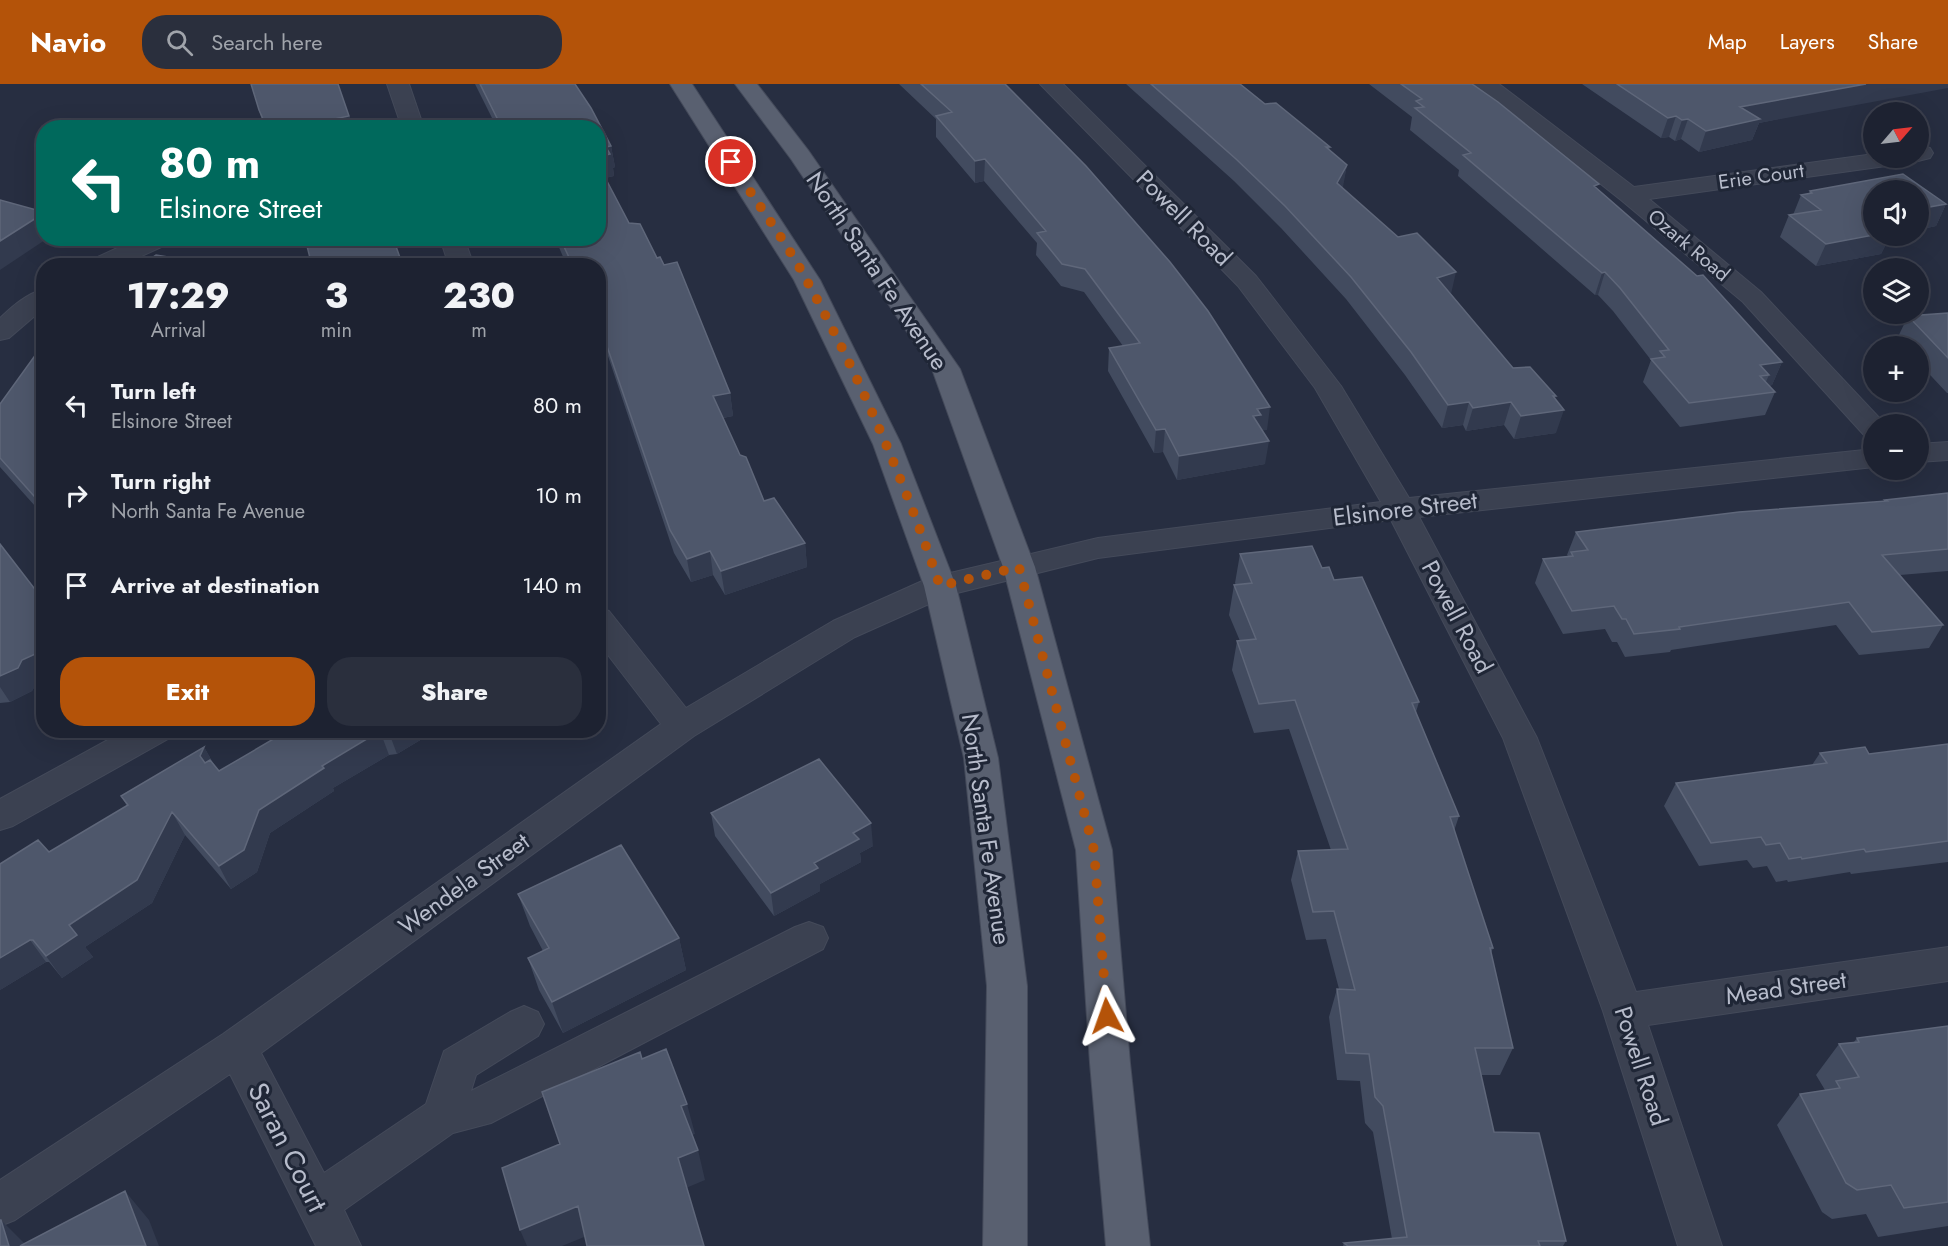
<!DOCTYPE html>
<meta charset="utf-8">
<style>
body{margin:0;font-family:Jost,sans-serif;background:#2a2f3d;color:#f1f3f6;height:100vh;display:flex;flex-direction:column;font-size:22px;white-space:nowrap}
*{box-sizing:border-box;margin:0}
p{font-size:20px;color:#a0a4ab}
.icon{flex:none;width:33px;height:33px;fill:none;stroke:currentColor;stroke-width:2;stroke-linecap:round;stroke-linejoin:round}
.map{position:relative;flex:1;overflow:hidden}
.side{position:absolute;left:36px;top:174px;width:570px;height:480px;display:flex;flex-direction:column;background:#1d2231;border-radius:24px;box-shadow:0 6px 24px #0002,0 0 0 2px #3b3f4d}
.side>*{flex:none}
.guide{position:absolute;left:36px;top:36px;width:570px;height:126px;border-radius:24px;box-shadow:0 6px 24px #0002,0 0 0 2px #3b3f4d;background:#00695c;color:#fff;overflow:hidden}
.needle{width:39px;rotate:62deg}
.tools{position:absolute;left:1863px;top:18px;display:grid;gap:12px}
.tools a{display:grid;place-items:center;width:66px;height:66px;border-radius:50%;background:#1d2231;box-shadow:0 6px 24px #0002,0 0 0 2px #3b3f4d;font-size:30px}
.pin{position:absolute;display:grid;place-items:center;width:51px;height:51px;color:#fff;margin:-26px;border:3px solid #fff;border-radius:50%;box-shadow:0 2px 6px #0007}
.me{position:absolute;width:66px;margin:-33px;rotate:356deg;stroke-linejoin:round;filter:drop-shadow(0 0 4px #0008)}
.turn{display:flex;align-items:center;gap:21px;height:126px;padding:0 24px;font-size:27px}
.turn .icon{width:78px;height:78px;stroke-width:2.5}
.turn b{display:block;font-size:42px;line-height:51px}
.eta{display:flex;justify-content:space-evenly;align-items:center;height:102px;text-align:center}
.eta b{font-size:36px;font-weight:800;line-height:42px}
.button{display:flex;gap:12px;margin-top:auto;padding:12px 24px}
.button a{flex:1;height:69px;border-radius:24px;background:#b45309;color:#fff;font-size:24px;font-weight:800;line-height:69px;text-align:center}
.button a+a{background:#2a2f3d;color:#f1f3f6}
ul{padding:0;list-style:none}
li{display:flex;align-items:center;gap:18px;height:90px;padding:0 24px}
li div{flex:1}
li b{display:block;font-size:22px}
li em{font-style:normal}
header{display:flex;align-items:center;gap:36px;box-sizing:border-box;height:84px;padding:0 30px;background:#b45309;color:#fff}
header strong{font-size:28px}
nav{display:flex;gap:33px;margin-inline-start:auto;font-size:21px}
.search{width:420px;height:54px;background:#2a2f3d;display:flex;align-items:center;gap:15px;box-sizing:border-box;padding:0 21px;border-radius:24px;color:#a0a4ab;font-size:22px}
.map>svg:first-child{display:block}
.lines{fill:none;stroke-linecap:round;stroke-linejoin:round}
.minor-casing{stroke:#444a5a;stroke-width:2}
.major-casing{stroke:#444a5a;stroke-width:2}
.minor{fill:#3b4151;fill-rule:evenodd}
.major{fill:#596070;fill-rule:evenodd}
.wall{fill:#424b5f}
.shaded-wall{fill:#323a4e}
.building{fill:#4e576b;stroke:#5f677a;stroke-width:1.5}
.route{stroke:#b45309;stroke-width:10;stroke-dasharray:0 18}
.labels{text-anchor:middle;stroke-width:6;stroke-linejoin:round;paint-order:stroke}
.far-street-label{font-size:20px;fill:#b7bccb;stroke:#1f2636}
.street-label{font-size:24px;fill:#b7bccb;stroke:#1f2636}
.near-street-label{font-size:28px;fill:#b7bccb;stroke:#1f2636}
</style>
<header>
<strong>Navio</strong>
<div class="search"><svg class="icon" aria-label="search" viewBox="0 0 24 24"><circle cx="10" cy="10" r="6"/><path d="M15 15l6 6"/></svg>Search here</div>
<nav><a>Map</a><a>Layers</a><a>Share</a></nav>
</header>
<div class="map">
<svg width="1948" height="1162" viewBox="0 0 1948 1162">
<rect width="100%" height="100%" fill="#272e41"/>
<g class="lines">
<g class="minor-casing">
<path id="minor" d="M387 0H409L424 44H402Z
M1040 0H1063L1256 192 1341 302 1409 414 1874 365V383L1419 433 1537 654 1636 908 1948 863V897L1648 941 1722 1162H1678L1603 927 1503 654 1391 436 1098 474 949 511 855 553 694 652 261 969 324 1089 426 1020 444 967 510 928 524 922 538 928 544 940 538 952 476 991 471 1007 795 843 809 838 823 843 828 854 823 865 491 1039 453 1049 344 1126 361 1162H316L230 990 15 1136 0 1142V1096L223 950 661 640 598 558V524L609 527 686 624 833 537 929 494 1098 454 1381 418 1315 304 1238 202Z
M1474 0H1499L1634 103 1874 70V74H1904L1901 79 1893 81 1649 115 1761 208 1885 340H1874V354L1864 351 1743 218 1621 116Z
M1922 62 1930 64 1933 69 1930 74 1918 77 1910 75 1918 74V63Z
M139 154H173L170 159 120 182H86L89 177Z
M440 154H464L474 182H449Z
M44 205V224L9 254 0 256V234C13 222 26 210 44 205Z
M1948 358V376L1918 378V360Z
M126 646H173L168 655 13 742 0 746V715Z"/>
</g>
<g class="major-casing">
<path id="major" d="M670 0H692L820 196 901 360 956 502 998 674 1027 902V1162H983L987 902 964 674 924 502 873 360 794 196Z
M735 0H757L808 66 960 285 1035 483 1112 766 1130 979 1150 1162H1106L1090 979 1076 766 1003 483 932 285 791 75Z"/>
</g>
<use href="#minor" class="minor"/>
<use href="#major" class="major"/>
</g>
<path class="wall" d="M475 0H575L591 24 611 62 615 83 613 84 614 92 605 94 629 139 640 140 657 174 660 173 664 181 677 178 730 309 733 332 723 334 740 371 746 373 764 417 774 414 805 459 807 483 725 511 713 491 691 498 674 469 604 260 598 249V182H567L555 154H598V44H497Z
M899 0H1005L1267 346H1262L1265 380 1177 396 1163 368 1154 369 1108 287 1109 264 1123 262 1084 208 1061 202 1036 171 1037 159 984 97 975 99 936 53V35Z
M1126 0H1240L1265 20 1330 63 1329 66 1347 81 1342 104 1451 210 1513 284 1555 315 1556 349 1514 355 1504 341 1466 347 1463 341 1442 344 1405 291 1346 215 1281 144 1234 97Z
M1369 0H1472L1598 105 1782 278 1772 301 1769 302 1775 308 1765 331 1680 343 1643 298 1651 276 1613 227 1598 211H1595L1458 92 1459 86 1410 46 1412 33Z
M1582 0H1948L1759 39 1752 56 1699 68 1681 55 1675 57 1669 53 1661 54Z
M259 26 349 32 353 44H264Z
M1903 90 1946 120 1936 142 1918 146V106H1874V152H1890L1881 170 1816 182 1780 153 1789 131H1793L1801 111 1809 109 1810 107Z
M1948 229V309H1947L1918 278V262H1904L1897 255 1908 232Z
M44 259V432L0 383V320Z
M1948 409V487L1900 491 1943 541 1929 564 1859 571 1836 541 1671 566 1670 568 1625 573 1617 558H1612L1605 545 1563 550 1535 499 1543 475 1569 473 1567 471 1576 448 1885 417V416Z
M0 460 36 600 32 607 10 618 0 619Z
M1240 470 1322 484 1334 496 1419 618 1416 628 1459 732 1454 747 1493 864 1491 869 1513 964 1500 991H1481L1494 1048 1566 1157 1563 1162H1343L1344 1159 1392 1155 1373 1048 1365 1039 1360 997 1337 996 1329 933 1337 905H1339L1326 855 1306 856 1291 796 1298 767 1331 766 1289 645 1254 649 1232 586 1237 557H1240L1229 531 1234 501H1236L1235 499Z
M271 646H437L397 670 389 671 333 704 334 707 270 749 257 788 231 805 185 751 152 819 85 863 93 873 62 894 49 878H46L0 906 49 768 127 722 121 712 204 663 213 679 219 687 275 654Z
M451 646H477L457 656Z
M1948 660V778L1851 790 1850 788 1788 798 1787 796 1776 798 1767 782 1753 784 1747 776 1699 782 1664 722 1676 699 1812 681 1820 669 1869 670Z
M711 729 873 762 860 769 861 778 820 800V807L774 832 715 752Z
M518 810 679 854 686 886 563 949 539 906 528 874 543 867 530 842Z
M1948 942V1142L1878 1153 1866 1130 1832 1135 1822 1128 1777 1041 1800 1010 1825 1006 1816 991 1839 960 1854 958 1857 954Z"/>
<path class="shaded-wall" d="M1866 0H1948V4L1759 39 1752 56 1699 68 1706 47 1740 23Z
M349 32 353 44H336L334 35Z
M1676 32 1669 53 1661 54 1668 34Z
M1688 35 1681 55 1675 57 1682 36Z
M611 62 615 83 613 84 614 92 599 95 598 73 606 63Z
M985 75 984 97 975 99V77Z
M1347 81 1343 103 1333 121 1337 99Z
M1946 120 1936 142 1918 146V125Z
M44 129V154H48L0 186V157Z
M1872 134H1874V152H1890L1881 170 1816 182 1826 160Z
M1456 188 1451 210 1437 194Z
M1605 188 1598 211H1595L1602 189Z
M1782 278 1772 301 1764 302 1769 291 1760 281Z
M730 309 733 332 716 335 713 312Z
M1553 312H1556L1551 328 1564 326 1556 349 1514 355 1521 332Z
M1469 318 1463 341 1442 344 1448 321Z
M1511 318 1504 341 1466 347 1473 324Z
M1270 323 1267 346 1259 347 1253 332 1257 325Z
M1165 345 1163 368 1154 369 1156 346Z
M1269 357 1265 380 1177 396 1179 372Z
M44 397V429L34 412Z
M805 459 807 483 725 511 721 487Z
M710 467 713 491 691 498 687 475Z
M44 566V596L36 600 32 607 10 618 0 603V592L22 576Z
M388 646H437L397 670Z
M454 646H477L457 656Z
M380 647 389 671 333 704 334 707 270 749 257 788 231 805 219 782 259 726 322 682Z
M204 663 217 686 212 696 200 672Z
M172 728 185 751 152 819 85 863 93 873 62 894 46 872 69 841Z
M871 739 873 762 860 769 861 778 820 800V807L774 832 771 809 853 749Z
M679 854 686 886 563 949 552 918Z
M30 856 46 878 0 906V874Z
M687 1020 695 1050 689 1052 681 1022Z
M698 1066 705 1096 686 1104 678 1074Z
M125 1107 149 1136 159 1162H146Z
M578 1122 589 1151 562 1162H527L520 1146Z
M1 1136 27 1162H9Z"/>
<path class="building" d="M251 0H338L349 32 334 35 336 44H267L259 26Z
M480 0H575L591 24 611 62 606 63 610 70 598 73V44H502Z
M921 0H1005L1086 82 1170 178 1208 227 1270 323 1257 325 1261 331 1253 332 1269 357 1179 372 1165 345 1156 346 1109 264 1140 259 1085 185 1062 180 1037 149 1046 147 985 75 975 77 936 32 952 28Z
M1151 0H1240L1265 20 1276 19 1330 63H1326L1347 81 1337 99 1398 153 1417 149 1456 188 1437 194 1513 284 1530 283 1556 312H1553L1564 326 1521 332 1511 318 1473 324 1469 318 1448 321 1411 268 1351 193 1285 122 1236 75Z
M1401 0H1472L1498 18 1567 74 1599 100 1594 102 1697 192 1703 191 1782 278 1760 281 1769 291 1760 292 1775 308 1689 319 1651 275 1665 273 1660 267 1669 266 1620 204 1605 188 1602 189 1463 71 1471 69 1415 24 1424 23 1416 17 1422 15Z
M1617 0H1866L1740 23 1760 35 1706 47 1688 35 1682 36 1676 32 1668 34Z
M598 80 629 139 640 140 657 174 660 173 664 181 677 178 730 309 713 312 740 371 746 373 764 417 774 414 805 459 721 487 710 467 687 475 670 446 598 236V182H573L560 154H598Z
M1903 90 1946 120 1918 125V106H1874V134H1872L1874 135V151L1826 160 1789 131 1821 126 1801 111 1812 109 1810 107Z
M0 116 44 128V129L0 157Z
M305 154H393L403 182H312Z
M156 171 168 173 194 182H140Z
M1948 229V274L1908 232Z
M44 259V397L34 412 0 374V320Z
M1948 409V465L1882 471 1943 541 1872 548 1849 518 1679 543 1680 545 1634 550 1626 535H1622L1614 522 1572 527 1543 475 1573 472 1571 468 1588 466 1576 448 1739 428 1887 417 1885 416Z
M0 460 44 517V566L22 576 18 584 0 592Z
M1312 462 1322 484 1329 483 1334 496 1362 493 1419 618 1412 619 1459 732 1450 733 1493 864H1490L1513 964H1475L1494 1048 1539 1049 1566 1157H1538L1540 1162H1348L1344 1159 1407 1153 1383 1022 1375 1013 1369 970 1346 969 1337 905 1355 906 1334 827 1313 828 1298 767 1348 765 1295 616 1259 620 1237 557 1256 555 1234 501 1252 499 1240 470Z
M279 646H388L380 647 322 682 324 684 259 726 244 766 219 782 172 728 137 796 69 841 77 851 46 872 33 856H30L0 874V780L38 756 49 768 128 721 121 712 204 663 200 672 205 679 210 676 219 687 282 650Z
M1948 660V757L1866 768 1864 765 1802 775 1801 773 1789 775 1780 759 1766 761 1761 753 1711 759 1676 699 1827 679 1820 669 1865 663 1869 670Z
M819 675 871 739 853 749 859 755 814 779 818 784 771 809 711 729Z
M621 761 679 854 552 918 528 874 549 864 518 810Z
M1948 942V1118L1904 1124 1891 1101 1857 1106 1846 1099 1800 1010 1840 1004 1836 997 1859 993 1839 960 1859 958 1857 954Z
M666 965 687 1020 681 1022 698 1066 678 1074 704 1162H587L578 1122 520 1146 502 1084 560 1060 542 1008 640 968 642 975Z
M125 1107 146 1162H20Z
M0 1136H1L9 1162H0Z"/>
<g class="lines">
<path class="route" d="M731 78C756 118 785 156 807 197 861 295 904 397 940 502L1019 483 1094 766 1107 932"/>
</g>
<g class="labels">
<g class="far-street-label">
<text transform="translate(1761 92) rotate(-8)" y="7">Erie Court</text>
<text transform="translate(1689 161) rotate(40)" y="7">Ozark Road</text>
</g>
<g class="street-label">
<text transform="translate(1184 134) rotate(45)" y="8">Powell Road</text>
<text transform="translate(877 187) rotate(56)" y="8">North Santa Fe Avenue</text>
<text transform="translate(1405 425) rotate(-7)" y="8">Elsinore Street</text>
<text transform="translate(1457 533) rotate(62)" y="8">Powell Road</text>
<text transform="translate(986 745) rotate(82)" y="8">North Santa Fe Avenue</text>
<text transform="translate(464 800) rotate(-36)" y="8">Wendela Street</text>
<text transform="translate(1786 904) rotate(-8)" y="8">Mead Street</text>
<text transform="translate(1641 982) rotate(72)" y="8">Powell Road</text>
</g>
<g class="near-street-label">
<text transform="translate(288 1063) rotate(63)" y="10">Saran Court</text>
</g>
</g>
</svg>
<div class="tools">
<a><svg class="needle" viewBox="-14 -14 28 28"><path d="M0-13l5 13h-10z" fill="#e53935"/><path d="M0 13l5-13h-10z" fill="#a0a4ab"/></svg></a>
<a><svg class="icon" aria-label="sound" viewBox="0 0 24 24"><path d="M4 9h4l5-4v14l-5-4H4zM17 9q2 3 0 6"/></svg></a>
<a><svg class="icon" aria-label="layers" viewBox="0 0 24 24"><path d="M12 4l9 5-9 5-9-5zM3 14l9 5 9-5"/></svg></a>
<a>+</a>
<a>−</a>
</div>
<div class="pin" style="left:731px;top:78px;background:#d93025"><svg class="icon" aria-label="arrive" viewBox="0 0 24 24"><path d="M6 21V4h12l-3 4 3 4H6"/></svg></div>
<svg class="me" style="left:1107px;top:932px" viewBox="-20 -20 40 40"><path d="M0-17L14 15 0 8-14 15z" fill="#b45309" stroke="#fff" stroke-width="4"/></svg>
<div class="guide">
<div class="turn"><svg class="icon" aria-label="left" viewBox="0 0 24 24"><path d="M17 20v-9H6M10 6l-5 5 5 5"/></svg><div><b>80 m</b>Elsinore Street</div></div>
</div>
<section class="side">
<div class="eta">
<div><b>17:29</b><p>Arrival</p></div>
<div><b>3</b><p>min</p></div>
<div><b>230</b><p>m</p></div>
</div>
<ul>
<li><svg class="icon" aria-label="left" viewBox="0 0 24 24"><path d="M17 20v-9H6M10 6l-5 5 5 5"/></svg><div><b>Turn left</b><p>Elsinore Street</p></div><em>80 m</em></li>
<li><svg class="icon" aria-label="right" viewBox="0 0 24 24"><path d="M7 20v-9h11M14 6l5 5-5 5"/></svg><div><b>Turn right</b><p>North Santa Fe Avenue</p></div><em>10 m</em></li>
<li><svg class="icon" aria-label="arrive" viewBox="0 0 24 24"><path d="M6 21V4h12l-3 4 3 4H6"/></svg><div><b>Arrive at destination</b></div><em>140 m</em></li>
</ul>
<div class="button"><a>Exit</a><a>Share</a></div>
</section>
</div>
